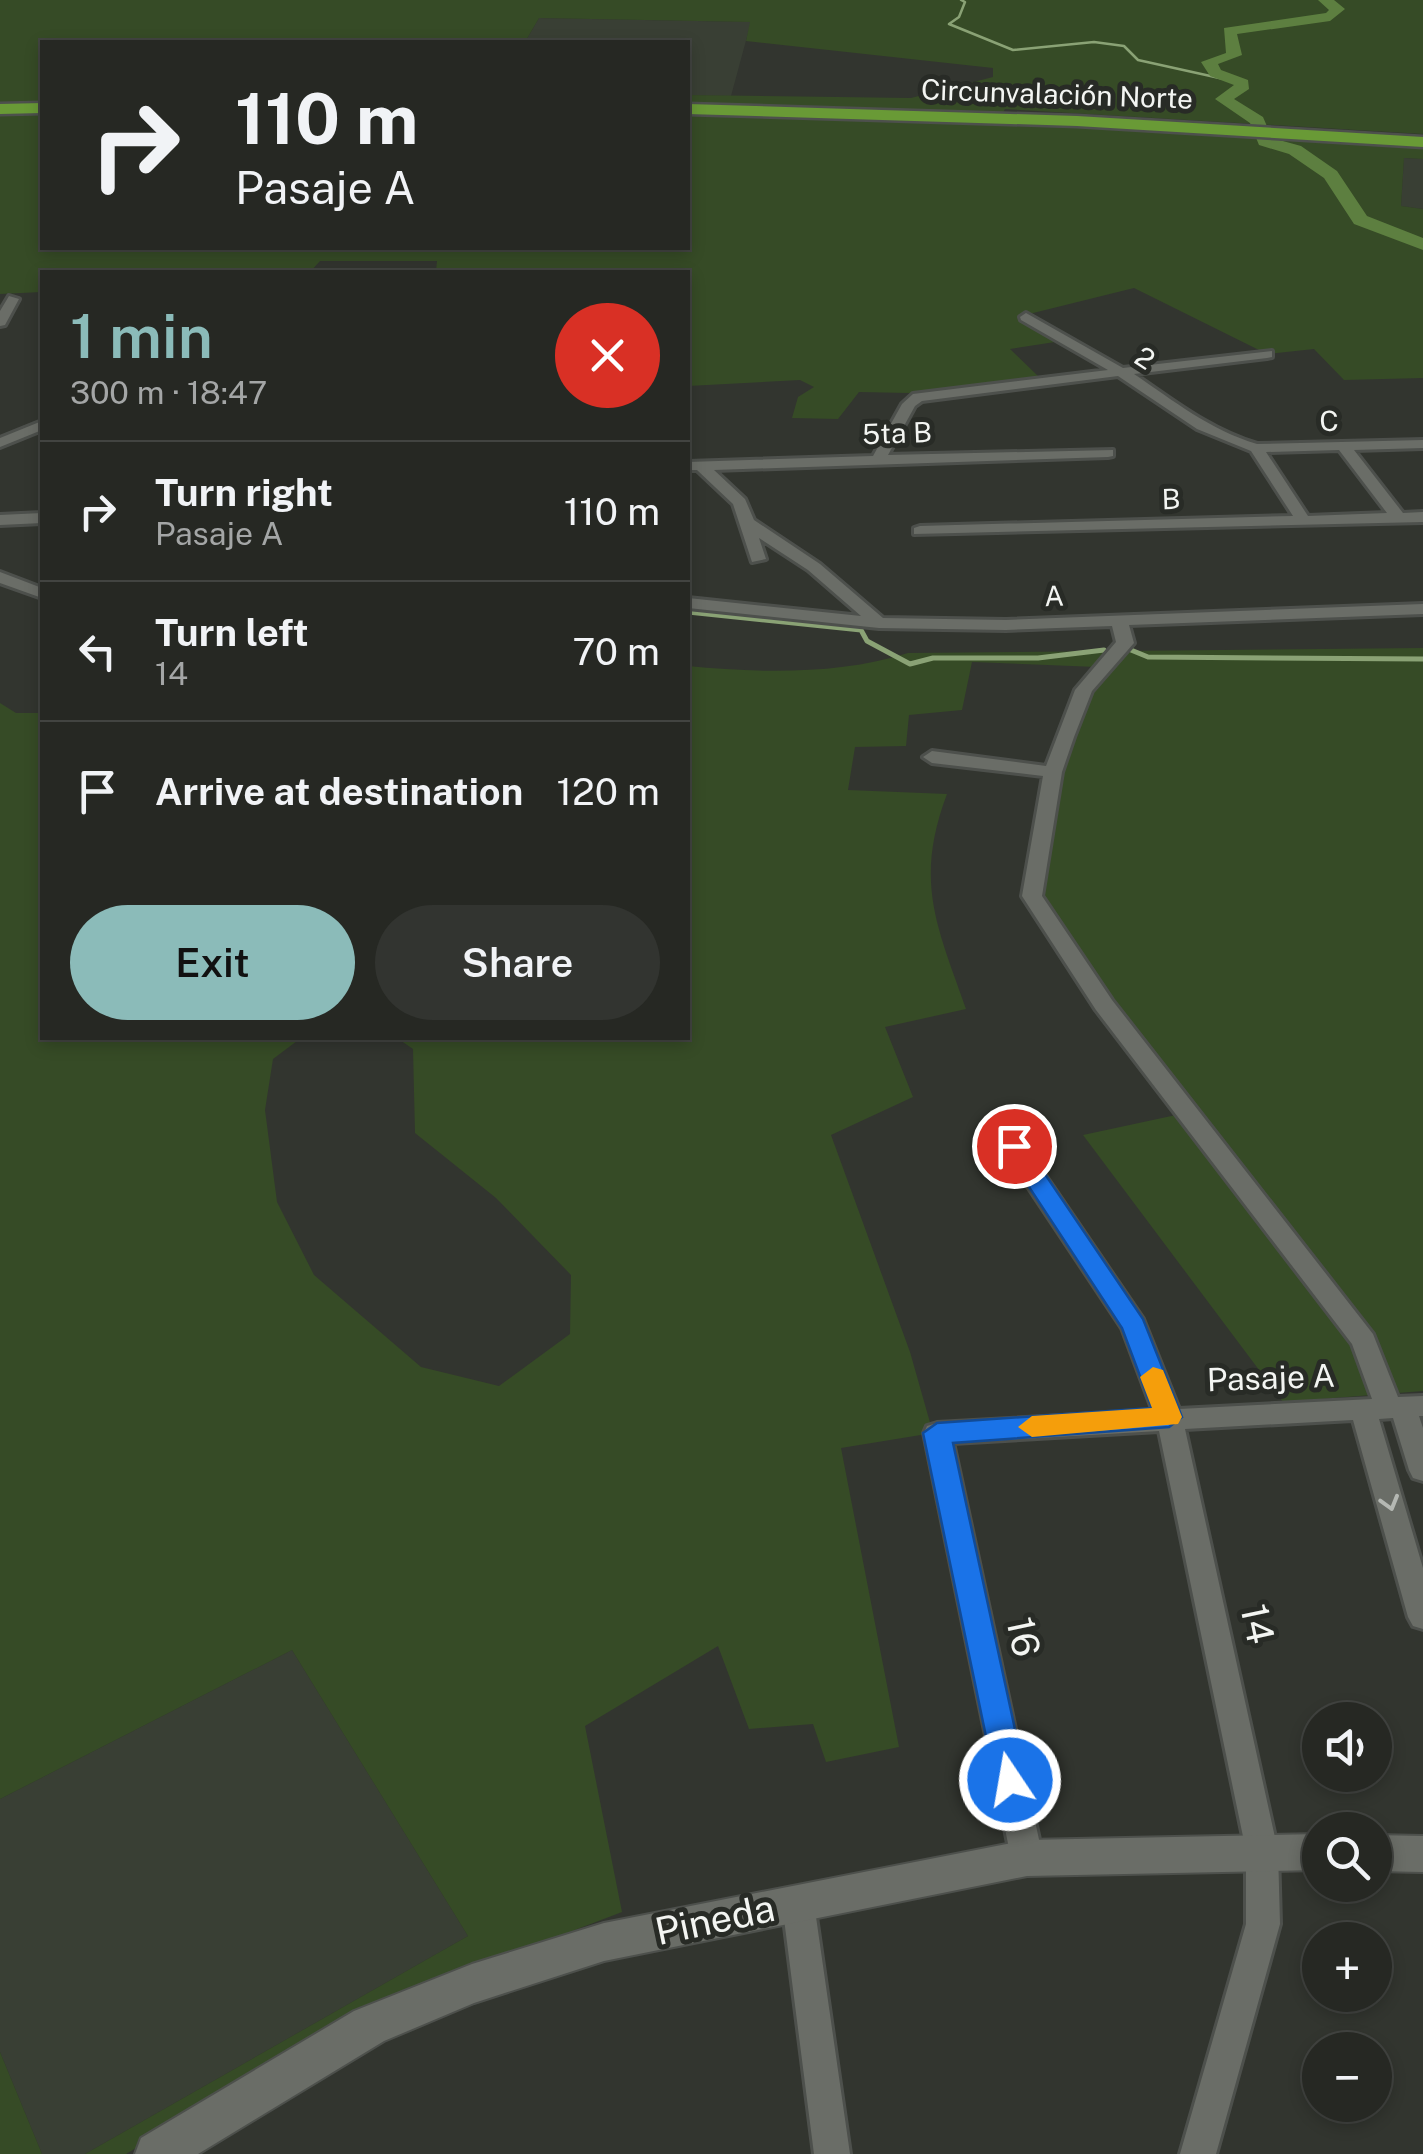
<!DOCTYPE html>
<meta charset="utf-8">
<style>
body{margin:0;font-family:"Public Sans",sans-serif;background:#323430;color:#f1f3f6;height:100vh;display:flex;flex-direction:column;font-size:38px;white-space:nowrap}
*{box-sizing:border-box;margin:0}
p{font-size:32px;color:#a4a6a6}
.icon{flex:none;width:55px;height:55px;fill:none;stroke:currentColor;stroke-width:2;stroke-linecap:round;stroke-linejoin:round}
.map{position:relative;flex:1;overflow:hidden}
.details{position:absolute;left:40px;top:270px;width:650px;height:770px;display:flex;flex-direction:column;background:#262823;border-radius:0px;box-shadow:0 5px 15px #0003,0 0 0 2px #424441}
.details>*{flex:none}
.guide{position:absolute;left:40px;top:40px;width:650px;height:210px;border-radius:0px;box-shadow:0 5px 15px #0003,0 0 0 2px #424441;background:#262823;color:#f1f3f6;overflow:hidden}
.controls{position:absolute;left:1302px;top:1702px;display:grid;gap:20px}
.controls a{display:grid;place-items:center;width:90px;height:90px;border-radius:50%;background:#262823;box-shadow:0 5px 15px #0003,0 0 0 2px #424441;font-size:50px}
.pin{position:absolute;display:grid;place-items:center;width:85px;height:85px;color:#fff;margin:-42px;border:5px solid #fff;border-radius:50%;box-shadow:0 2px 10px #0007}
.me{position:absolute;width:110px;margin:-55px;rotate:348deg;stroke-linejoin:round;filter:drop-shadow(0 0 8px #0008)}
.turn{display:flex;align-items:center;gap:35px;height:210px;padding:0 30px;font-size:45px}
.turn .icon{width:130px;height:130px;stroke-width:2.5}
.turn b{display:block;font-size:70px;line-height:85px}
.round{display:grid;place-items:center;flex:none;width:105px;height:105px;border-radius:52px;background:#323430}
.overview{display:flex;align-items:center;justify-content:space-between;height:170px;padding:0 30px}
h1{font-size:60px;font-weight:600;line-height:75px;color:#8bbbb9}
.button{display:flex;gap:20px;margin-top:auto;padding:20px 30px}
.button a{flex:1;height:115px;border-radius:60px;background:#8bbbb9;color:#111;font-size:40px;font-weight:600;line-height:115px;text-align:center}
.button a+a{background:#323430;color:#f1f3f6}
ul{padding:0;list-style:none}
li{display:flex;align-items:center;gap:30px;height:140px;padding:0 30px;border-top:2px solid #424441}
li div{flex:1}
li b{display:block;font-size:38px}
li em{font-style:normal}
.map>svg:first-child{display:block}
.built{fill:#393f34}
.green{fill:#364b26;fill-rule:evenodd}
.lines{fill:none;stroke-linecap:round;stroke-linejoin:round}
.stream-far1{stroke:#8aa275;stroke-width:2.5}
.stream{stroke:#8aa275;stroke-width:5}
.river{fill:#5d7f40;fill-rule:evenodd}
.minor-casing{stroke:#4d504c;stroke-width:6}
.tertiary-casing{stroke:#4d504c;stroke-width:4}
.trunk-casing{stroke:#4d504c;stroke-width:5}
.minor{fill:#6a6d67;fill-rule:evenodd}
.tertiary{fill:#6a6d67;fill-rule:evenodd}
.trunk{fill:#699a36;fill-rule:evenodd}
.oneway{stroke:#b5b8b3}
.route{fill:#1a73e8;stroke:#114b97;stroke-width:2.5}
.slow{fill:#f59e0b}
.labels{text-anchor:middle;stroke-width:10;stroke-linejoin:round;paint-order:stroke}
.far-street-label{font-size:28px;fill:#f3f5f2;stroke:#282b26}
.street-label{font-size:32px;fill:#f3f5f2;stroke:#282b26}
.near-street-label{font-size:38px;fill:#f3f5f2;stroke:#282b26}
</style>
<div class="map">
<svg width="1423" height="2154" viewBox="0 0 1423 2154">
<rect width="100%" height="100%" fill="#32352f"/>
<path class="built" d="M539 18 751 22 731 96 688 95V42H525Z
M1404 158 1423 159V209L1401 206Z
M292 1650 468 1936 85 2154H42L0 2052V1799Z"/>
<path class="green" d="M0 0H1423V134L1005 109 999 120 1423 147V159L1404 158 1401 206 1423 209V378L1344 380 1314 349 1267 354 1134 288 1021 316 1055 342 1010 349 1039 377 909 393 859 392 838 419 792 418 798 397 814 387 800 380 688 386V272H436L437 261H320L310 272H42V292L0 294ZM539 18 750 22 746 41 993 68V77L911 98 688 95V248H42V42H525Z
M1423 648V1391L1283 1402 1083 1135 1190 1112 1036 899 1053 772 1097 667 972 662 962 710 909 715 906 746 855 747 848 790 947 794C914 882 937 926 966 1009L885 1027 913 1097 831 1135 910 1352 933 1433 841 1448 899 1747 826 1762 813 1724 749 1729 718 1646 585 1726 622 1912 368 2009 126 2154H85L468 1936 292 1650 0 1799V703L16 713H42V1038H301L273 1059 265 1110 277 1202 314 1275 421 1367 499 1386 570 1334 571 1275 496 1198 415 1133 413 1049 397 1038H688V666C758 673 840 675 908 653Z
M0 2052 42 2154H0Z"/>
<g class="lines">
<path class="stream-far1" d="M961 0 965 2 959 17 949 24 1013 50 1094 42 1124 46 1138 60 1242 83"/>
<path class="stream" d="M688 612 861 630 867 641 910 664 933 658H1038L1104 650
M1131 650 1148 657 1423 659"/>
<path class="river" d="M1318 0H1334L1345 9 1330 21 1237 34 1242 55 1218 64 1221 70 1248 80 1249 89 1234 99 1263 117 1272 138 1301 146 1337 171 1367 216 1423 238V250L1354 224 1324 178 1289 154 1259 145 1250 123 1215 99 1234 85 1210 76 1201 62 1226 53 1224 28 1326 13 1329 10Z"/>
<g class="minor-casing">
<path id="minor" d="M9 296 19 299 5 325 0 326V311Z
M1026 313 1123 368 1272 351V357L1267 358 1134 374C1174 401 1210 430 1257 444L1423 440V448L1354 450 1403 513 1423 512V522L914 534V528L920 526 1293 516 1251 451 1197 429 1118 376 922 401 915 406 888 455 1113 450V456L1108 457 714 470 745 499 754 520 820 564 883 618 1006 620 1423 604V614L1129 625 1134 643 1092 691 1074 737 1062 772 1042 896 1112 1000 1373 1334 1398 1397 1423 1396V1416H1419L1423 1428V1481L1413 1478 1409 1470 1393 1418 1379 1419 1423 1568V1629L1413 1626 1408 1617 1353 1420 1185 1429 1278 1851 1280 1924 1216 2154H1180L1246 1924V1851L1159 1431 953 1443 1043 1858 1038 1869 1027 1873 1016 1869 1011 1858 924 1433 927 1426 937 1423 1153 1411 1122 1328 1001 1146 1013 1138 1021 1140 1143 1319 1179 1409 1372 1399 1352 1344 1096 1010 1022 896 1043 776 932 763 923 757 932 751 1046 766 1075 690 1116 642 1112 626 1006 630 879 628 688 608V598L861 616 808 570 759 538 766 559 752 562 733 504 697 470H688V462L873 456 902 404 913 394 1108 370 1021 320 1020 317ZM1339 450 1387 513 1308 516 1266 452Z
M42 421V430L0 447V438Z
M42 513V523L0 525V515Z
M0 572 42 588V598L0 583Z
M798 1888 810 1892 814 1903 850 2154H814L782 1903 786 1892Z"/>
</g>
<g class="tertiary-casing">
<path id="tertiary" d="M1320 1834V1870L1027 1876 604 1961 474 2003 384 2041 198 2154H135L141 2138 354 2011 472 1964 604 1923 1027 1840Z
M1375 1835 1423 1836V1872L1375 1871Z"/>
</g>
<g class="trunk-casing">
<path id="trunk" d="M42 103V113L0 114V104Z
M688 104 1077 116 1423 137V147L1077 126 688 114Z"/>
</g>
<use href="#minor" class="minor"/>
<use href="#tertiary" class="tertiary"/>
<use href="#trunk" class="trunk"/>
</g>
<defs><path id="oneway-chevron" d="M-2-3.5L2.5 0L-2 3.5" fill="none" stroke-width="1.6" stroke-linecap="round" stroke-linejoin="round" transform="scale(2.5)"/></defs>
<use class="oneway" href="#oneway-chevron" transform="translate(1390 1503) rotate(74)"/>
<path class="route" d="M1014 1138 1022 1140 1143 1319 1182 1417 1169 1427 953 1443 1026 1780 1022 1791 1010 1795 999 1791 995 1780 923 1433 937 1423 1152 1408 1122 1328 1002 1146Z"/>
<path class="slow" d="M1153 1367 1163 1370 1182 1417 1178 1424 1032 1437 1018 1427 1032 1416 1152 1408 1140 1377Z"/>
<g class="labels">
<g class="far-street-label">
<text transform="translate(1057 94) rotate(2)" y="10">Circunvalación Norte</text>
<text transform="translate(1145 358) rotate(33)" y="10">2</text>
<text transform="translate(1329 421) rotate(-2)" y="10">C</text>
<text transform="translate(897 433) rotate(-2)" y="10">5ta B</text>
<text transform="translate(1171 499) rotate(-2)" y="10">B</text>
<text transform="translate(1054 596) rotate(-2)" y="10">A</text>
</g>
<g class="street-label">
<text transform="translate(1271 1378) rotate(-2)" y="11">Pasaje A</text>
</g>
<g class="near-street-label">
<text transform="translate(1257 1624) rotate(78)" y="13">14</text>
<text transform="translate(1023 1637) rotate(78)" y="13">16</text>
<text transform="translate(715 1920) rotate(-12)" y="13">Pineda</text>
</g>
</g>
</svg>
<div class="controls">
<a><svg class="icon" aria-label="sound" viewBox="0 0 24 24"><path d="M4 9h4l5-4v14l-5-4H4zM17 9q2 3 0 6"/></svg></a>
<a><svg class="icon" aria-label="search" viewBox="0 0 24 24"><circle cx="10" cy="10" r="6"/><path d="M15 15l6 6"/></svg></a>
<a>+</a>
<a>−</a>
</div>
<div class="pin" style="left:1014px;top:1146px;background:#d93025"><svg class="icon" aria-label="arrive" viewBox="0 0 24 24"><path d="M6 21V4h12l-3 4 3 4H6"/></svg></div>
<svg class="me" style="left:1010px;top:1780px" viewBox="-20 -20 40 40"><circle r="17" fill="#1a73e8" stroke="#fff" stroke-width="3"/><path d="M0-11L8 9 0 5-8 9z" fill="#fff"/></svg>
<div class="guide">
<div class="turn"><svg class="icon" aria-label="right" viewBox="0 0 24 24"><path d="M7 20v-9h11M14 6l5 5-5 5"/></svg><div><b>110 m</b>Pasaje A</div></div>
</div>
<section class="details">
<div class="overview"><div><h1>1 min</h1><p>300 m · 18:47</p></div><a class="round" style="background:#d93025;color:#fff"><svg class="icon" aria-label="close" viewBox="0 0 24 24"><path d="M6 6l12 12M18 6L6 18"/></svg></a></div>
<ul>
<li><svg class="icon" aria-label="right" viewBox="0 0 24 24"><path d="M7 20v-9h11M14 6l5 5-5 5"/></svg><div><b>Turn right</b><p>Pasaje A</p></div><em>110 m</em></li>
<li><svg class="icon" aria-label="left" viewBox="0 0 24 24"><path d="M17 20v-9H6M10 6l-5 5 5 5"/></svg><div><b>Turn left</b><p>14</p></div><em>70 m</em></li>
<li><svg class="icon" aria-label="arrive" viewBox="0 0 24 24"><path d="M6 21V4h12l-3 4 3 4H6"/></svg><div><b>Arrive at destination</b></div><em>120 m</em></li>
</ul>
<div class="button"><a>Exit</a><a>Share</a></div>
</section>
</div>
